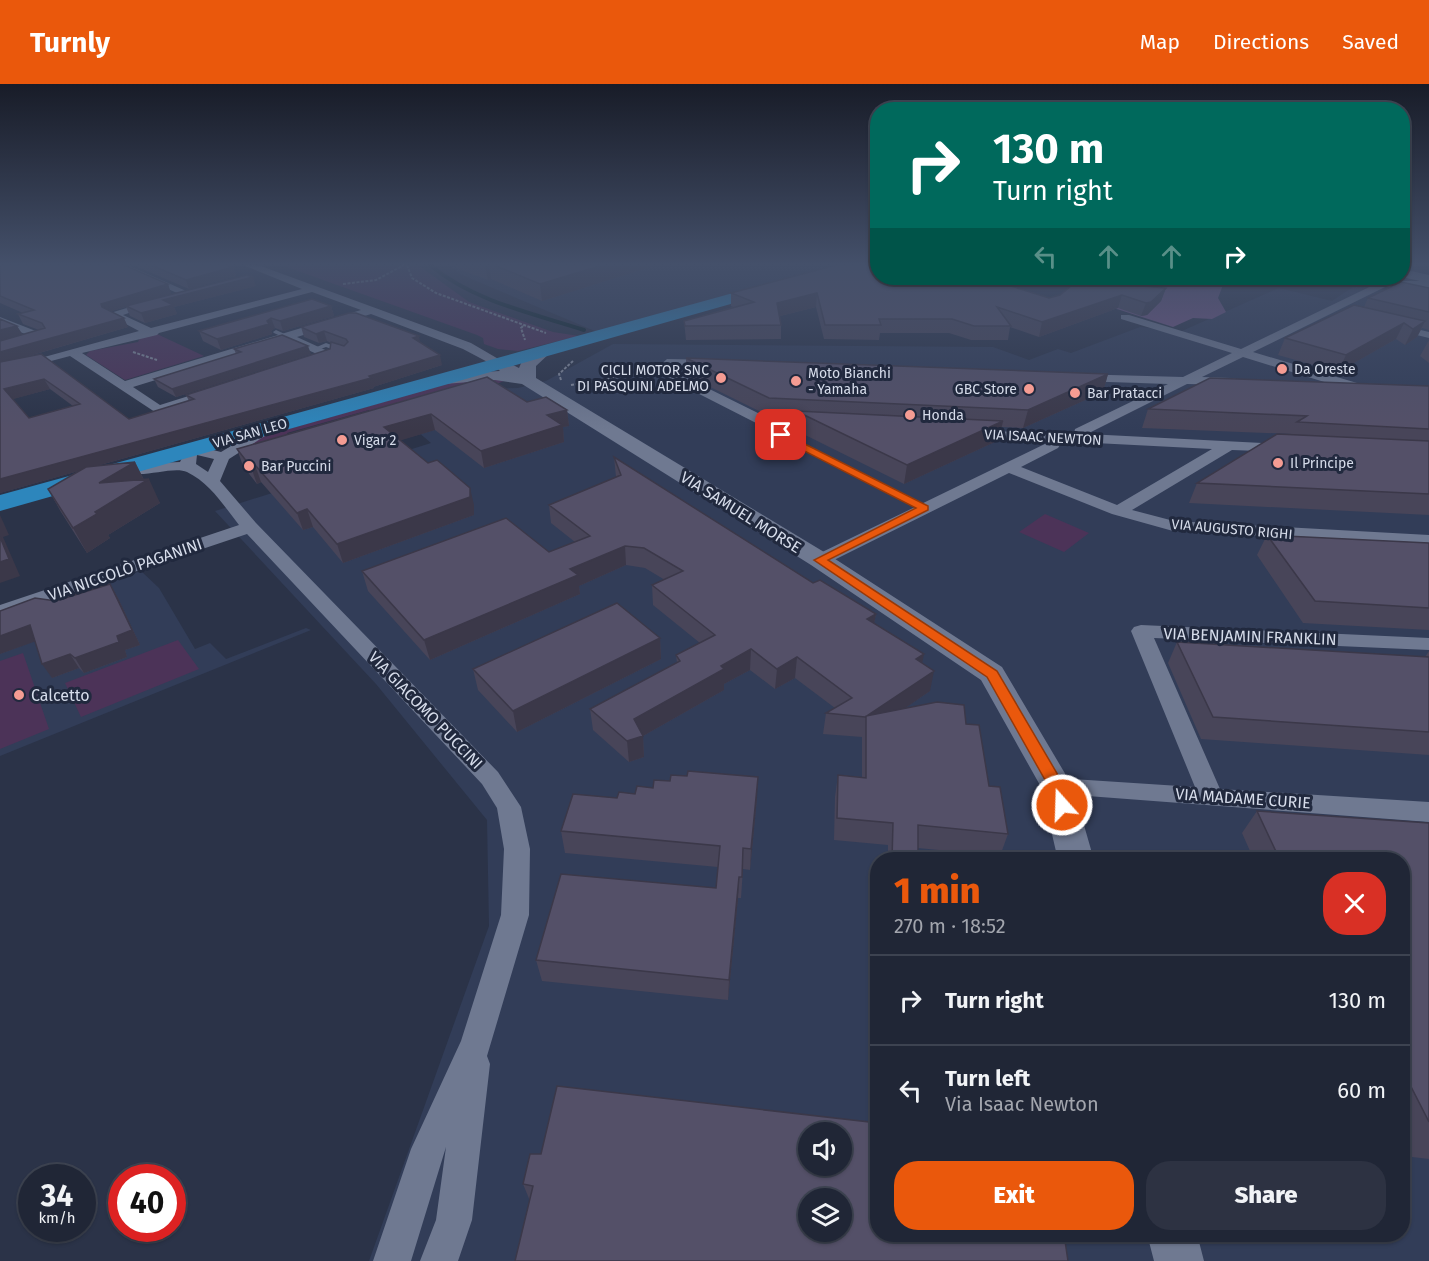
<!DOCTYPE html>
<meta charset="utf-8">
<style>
body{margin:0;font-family:"Fira Sans",sans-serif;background:#2d3242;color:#f1f3f6;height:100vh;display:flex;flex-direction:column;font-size:22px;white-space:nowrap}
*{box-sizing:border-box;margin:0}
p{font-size:20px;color:#a2a5ad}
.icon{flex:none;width:33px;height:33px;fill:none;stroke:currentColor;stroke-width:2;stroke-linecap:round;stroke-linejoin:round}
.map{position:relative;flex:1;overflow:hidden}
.side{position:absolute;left:870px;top:768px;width:540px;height:390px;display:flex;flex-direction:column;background:#202636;border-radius:24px;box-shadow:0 2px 4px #0004,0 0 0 2px #3d4351}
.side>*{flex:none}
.banner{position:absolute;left:870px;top:18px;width:540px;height:183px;border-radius:24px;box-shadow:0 2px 4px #0004,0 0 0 2px #3d4351;background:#00695c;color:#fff;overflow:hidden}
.controls{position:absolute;left:798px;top:1038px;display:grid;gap:12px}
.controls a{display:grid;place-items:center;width:54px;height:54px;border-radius:50%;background:#202636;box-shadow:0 2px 4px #0004,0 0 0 2px #3d4351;font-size:30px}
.speed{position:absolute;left:18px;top:1080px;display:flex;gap:12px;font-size:30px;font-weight:700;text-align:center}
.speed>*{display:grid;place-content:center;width:78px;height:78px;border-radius:50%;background:#202636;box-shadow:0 2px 4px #0004,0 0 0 2px #3d4351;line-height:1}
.speed small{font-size:15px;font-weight:400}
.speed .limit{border:9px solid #d22;background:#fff;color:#111}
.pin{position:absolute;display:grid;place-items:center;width:51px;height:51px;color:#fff;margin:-26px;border-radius:12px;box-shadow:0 3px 9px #0006}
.me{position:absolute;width:66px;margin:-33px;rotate:340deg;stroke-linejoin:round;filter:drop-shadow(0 0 4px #0008)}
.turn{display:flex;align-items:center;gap:21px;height:126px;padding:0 24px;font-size:27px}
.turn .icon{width:78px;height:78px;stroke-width:2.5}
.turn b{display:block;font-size:42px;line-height:51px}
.lanes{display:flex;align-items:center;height:57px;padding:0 24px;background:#0003;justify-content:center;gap:30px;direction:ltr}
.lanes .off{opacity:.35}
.round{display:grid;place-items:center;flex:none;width:63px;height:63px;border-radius:24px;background:#2d3242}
.overview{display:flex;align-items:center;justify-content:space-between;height:102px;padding:0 24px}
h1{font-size:36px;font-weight:800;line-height:45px;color:#ea580c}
.cta{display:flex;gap:12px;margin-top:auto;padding:12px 24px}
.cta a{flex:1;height:69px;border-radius:24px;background:#ea580c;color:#fff;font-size:24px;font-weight:800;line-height:69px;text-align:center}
.cta a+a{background:#2d3242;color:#f1f3f6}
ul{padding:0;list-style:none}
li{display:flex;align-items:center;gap:18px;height:90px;padding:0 24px;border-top:2px solid #3d4351}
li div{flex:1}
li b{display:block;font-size:22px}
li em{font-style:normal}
header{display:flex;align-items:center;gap:36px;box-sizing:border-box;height:84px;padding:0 30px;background:#ea580c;color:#fff}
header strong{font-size:28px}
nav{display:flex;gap:33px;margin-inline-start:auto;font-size:21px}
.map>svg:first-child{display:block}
.built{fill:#323d58;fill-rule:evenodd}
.green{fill:#4c3358}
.forest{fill:#775686}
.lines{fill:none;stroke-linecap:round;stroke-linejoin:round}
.stream{stroke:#0a232a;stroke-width:4}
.path{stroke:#838a9b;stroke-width:2;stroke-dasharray:3 1.5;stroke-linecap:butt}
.lane{fill:#6f7991;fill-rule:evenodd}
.street{fill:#6f7991;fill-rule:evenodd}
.secondary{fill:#6f7991;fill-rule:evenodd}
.primary{fill:#2d86bc;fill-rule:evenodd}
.wall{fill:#484559;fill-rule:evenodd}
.shaded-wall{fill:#3b3849}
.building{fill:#545068;stroke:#3b3849;stroke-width:1.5;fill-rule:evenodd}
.route{fill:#ea580c;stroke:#983908;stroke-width:1.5}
.poi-dot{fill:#f59c93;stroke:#21293e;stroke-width:2}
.labels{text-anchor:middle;stroke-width:6;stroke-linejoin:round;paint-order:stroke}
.far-poi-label{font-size:14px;fill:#d6dcea;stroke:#21293e;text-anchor:start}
.far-street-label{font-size:14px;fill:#d6dcea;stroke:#21293e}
.street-label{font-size:16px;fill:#d6dcea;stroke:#21293e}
.poi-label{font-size:16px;fill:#d6dcea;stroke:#21293e;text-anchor:start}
</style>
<header>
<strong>Turnly</strong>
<nav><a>Map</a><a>Directions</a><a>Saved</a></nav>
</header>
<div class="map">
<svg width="1429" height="1177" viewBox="0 0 1429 1177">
<rect width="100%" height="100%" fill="#2b3348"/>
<path class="built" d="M448 181H873L609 253 462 191Z
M1359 199 1429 214V1177H369L489 842 487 736 376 600 215 427 431 359 398 331 486 305 518 304 546 297 613 260 993 263 1029 276 1058 265 1071 269 1140 243 1182 247 1279 204 1332 217ZM878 776H1402V1150H878ZM808 1048H842V1082H808ZM808 1114H842V1148H808Z
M141 487 159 504 195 565 210 559 226 575 306 544 311 546 0 672V535Z"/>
<path class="green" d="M281 181H418L469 218 553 248 579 252 518 267 498 265 484 260 483 254 477 251Z
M157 250 204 272 125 296 86 271 90 267 138 258 140 254Z
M508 295 486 305 379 328 369 326 287 349 289 353 236 369 264 352 456 297Z
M1045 430 1089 449 1064 468 1019 448Z
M178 556 199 585 81 633 65 599Z
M23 569 49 645 0 665V577Z"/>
<path class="forest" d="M1055 194H1216L1223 201 1218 214 1226 228 1212 235 1193 234 1173 243 1064 208 1076 202Z"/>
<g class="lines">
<path class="stream" d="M430 181C473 217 531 229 584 246"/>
<path class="path" d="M407 181 412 194 436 209 546 249
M343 200 376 196 404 181
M523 242 521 244 525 256
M133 268 157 276
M561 296 559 290 573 277
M571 301 649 288"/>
<path class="lane" d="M276 246 289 252 290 253 287 255 274 249 273 248Z
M326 259 345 266 346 267 343 269 326 263 315 267 312 265Z
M778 349H784L928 424 924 426H921L778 353Z"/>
<path class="street" d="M113 181H127L193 210 184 212Z
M243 181H258L471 259 507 280 505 283H497L463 265 371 230 297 253 334 270 309 281 303 277 317 270 285 256 133 303 160 321 214 304 221 308 158 330 70 272 21 285 15 281 139 247 107 230 153 216 158 219 123 231 151 244 302 205ZM312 208 361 226 125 297 82 269 157 251 159 249Z
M1388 194H1400L1397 197H1429V203H1385L1253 268 1357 299V305H1347L1243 273 1202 293 1231 294 1236 295V301L1187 300 1087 350 1283 360 1290 364 1283 368 1232 366 1132 426 1174 437 1429 451V461L1173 447 1112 430 1009 389 826 480H814L811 476 814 472 1051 357 972 353 967 352V346L1074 350 1075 345 1168 300 1079 297 1073 293 1074 290 1183 293 1232 269 1121 235V231H1129L1241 265ZM1056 357 1212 365 1117 421 1021 383 1058 364 1060 361Z
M0 233 46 251 48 253 0 267V259L30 252 0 240Z
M1392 239 1429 248V254L1388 244 1386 242Z
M667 275 719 276 721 279 715 283 669 285 768 334 824 338 831 342 824 346 760 341 658 289V283Z
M266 341 273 345 271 348 229 375 220 397 256 439 498 688 521 723 530 765 529 831 487 972 490 980 472 1136 458 1177H420L436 1136 446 1063 411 1177H373L411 1065 461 957 501 831 504 765 497 724 482 700 247 450 0 533V521L239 441C224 422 210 399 187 388 172 381 135 398 124 385L132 380 180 378 188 362 193 361 221 368ZM197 371 214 375 208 388 196 380Z
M1141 541 1429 554V566L1154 554 1220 705 1429 718V738L1048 709 1045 703 1048 697 1057 694 1195 703 1131 547 1134 543Z"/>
<path class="secondary" d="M1402 185 1429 191V199L1402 193Z
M543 263 551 268 536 282V294L829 471 1002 583 1073 703 1094 776H1058L1041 703 981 596 811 481 522 300 495 296 444 300 435 295 444 290 500 287 493 280 501 275 519 284 522 277Z
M1147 1150H1197L1204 1177H1154Z"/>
<path class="primary" d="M835 181H860L858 184 0 427V411Z"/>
</g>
<path class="wall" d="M0 181 168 200 171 210 143 218 256 202 174 223 177 230 145 239 130 232 126 223 111 227 128 243 19 275 129 335 189 317 186 311 330 265 331 259 327 257 319 259 304 253 301 243 420 259 442 281 373 303 374 304 93 383 135 378 144 396 160 419 108 451 110 454 87 469 61 428 48 405 82 386 0 409V235L17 242 22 251 39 246 23 240 18 230 23 229 0 219ZM50 305 73 322 29 334 12 315Z
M133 181H228L233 183 236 192 189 205Z
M456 181H653V182L542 217 491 195 488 196 456 184Z
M1081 194H1113L1111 199 1166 204 1161 217 1147 231 1141 232 1118 224 1039 253 1010 243 1008 256H971L949 249H880L879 256 824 255 816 223 780 232 781 241V255L686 256 684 237 733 223 731 222V209L1049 214 1060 211Z
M1429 204V246L1422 244 1417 253 1405 261 1396 255 1338 288 1278 271 1285 254 1364 223 1368 214Z
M331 222 334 232 283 247 275 244 271 247 272 250 221 266 203 257 199 247Z
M1429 256V279L1420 272Z
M234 265 311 270 176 313 158 303 154 295 236 270Z
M686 274 1108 290 1103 308 1023 344 1002 343 999 356 904 400 795 346 796 333 769 332 686 291Z
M487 293 527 318 567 326 569 342 563 343 564 358 484 384 435 346 400 356 474 421V431L343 479 313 443 303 446 261 398 257 400 243 382 237 365Z
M1429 302V431L1189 419 1197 399 1292 350 1142 344 1148 325Z
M614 373 813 499 876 530 874 539 922 579 930 607 905 624 966 640 989 702 1008 750 1000 772 918 764V776H888V761L834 756 835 713 838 691 862 693V653L823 650 826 629 835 624 795 594 775 605 750 586 724 600V606L643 652 644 673 629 678 593 646 590 625 677 579 676 571 700 559 653 521 652 501 665 496 645 484 626 481 579 502 580 510 430 576 368 507 362 487 549 468 575 458 551 439 549 421 616 393Z
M1267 451 1429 459V546L1303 539 1257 471Z
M110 500 118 514 140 561 125 566 127 573 84 589 79 584 52 594 35 557 0 570 56 517Z
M660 554 661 575 517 648 478 606 473 585Z
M1177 558 1425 573 1429 567V671L1201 655 1168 579Z
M670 697 757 714 750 786 743 785 741 814H738L728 916 542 897 536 876 716 804 718 783 565 769 561 747 617 714 635 710Z
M1257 727 1429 739V1075L1412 1073 1402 1054V776H1254L1242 749Z
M541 1070 530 1117 523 1100Z"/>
<path class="shaded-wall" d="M485 181H489L491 195 488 196Z
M603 181 653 182 542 217 540 200Z
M1402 181H1414L1402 183Z
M233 183 236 192 189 205 186 196Z
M253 193 256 202 174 223 177 230 145 239 141 229 163 216Z
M1110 194H1113L1110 203 1104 199Z
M168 200 171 210 105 229 101 220Z
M1166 204 1161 217 1147 231 1141 232 1146 219Z
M817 209 816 223 776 233 777 219Z
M1122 211 1118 224 1039 253 1042 238Z
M331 222 334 232 283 247 280 237Z
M124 234 128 243 1 280 0 289V268Z
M271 234 275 244 271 247 272 250 221 266 217 255 267 237Z
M1425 237 1417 253 1405 261 1413 245Z
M1404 239 1396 255 1338 288 1346 271Z
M17 242 23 251 0 257V246Z
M324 247 327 257 319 259 316 250Z
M419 252 421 262 413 254Z
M308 262 311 270 176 313 172 305Z
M440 271 442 281 373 303 374 304 0 409V395L369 292Z
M1108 290 1103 308 1023 344 1028 326Z
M44 295 50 305 10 316 4 305Z
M567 326 569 342 563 343 564 358 484 384 481 367 547 331Z
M431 330 435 346 389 360 384 343Z
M1003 337 999 356 904 400 907 381Z
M135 378 145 398 149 395 160 419 108 451 110 454 87 469 73 444 95 428 99 399Z
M255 381 261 398 257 400 251 383Z
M470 404 474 421V431L343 479 337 460Z
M307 425 313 443 303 446 297 429Z
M0 431 9 451 3 453 20 492 0 499Z
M625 462 626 481 579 502 580 510 430 576 424 556 570 485Z
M110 500 118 514 140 561 125 566 127 573 84 589 75 574 117 552Z
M876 530 872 550 867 535Z
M30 541 39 556 0 570V552Z
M660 554 661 575 517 648 513 627Z
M751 565 750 586 724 600V606L643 652 644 673 629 678 627 657 634 635 721 582Z
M70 570 79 584 52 594 42 580Z
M924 570 920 590 916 575Z
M797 573 795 594 775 605 777 585Z
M934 587 930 607 866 651V632Z
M758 693 757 714 750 786 751 765Z
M739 793 738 814 728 916 729 896Z"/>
<path class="building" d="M0 181H124L168 200 101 220 102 223 124 234 0 268V257L45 244 42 239 18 230 34 226 0 212Z
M151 181H228L233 183 186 196Z
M494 181H603L540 200Z
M836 181H878V194H985L1049 214 1060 211 1081 194H1110L1104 199 1166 204 1151 218 1146 219 1122 211 1042 238 997 223 1011 242H974L952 235H879L881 241H825L817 209 777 219 781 241 685 242 684 237 754 218 731 209Z
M247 191 253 193 163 216 173 221 141 229 126 222Z
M1401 198 1429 204V228L1368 214Z
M312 215 331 222 280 237 271 234 267 237 269 240 217 255 199 247Z
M1354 221 1425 237 1413 245 1404 239 1346 271 1285 254Z
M349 229H356L419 252 413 254 440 271 369 292 371 294 0 395V278L41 270 129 335 194 315 186 311 330 265 331 258 344 262 348 258 346 255 324 247 316 250 301 243ZM44 295 80 320 29 334 4 305Z
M0 235 17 242 0 246Z
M282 251 308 262 172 305 154 295 241 268 234 265Z
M686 274 1108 290 1028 326 769 314Z
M487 293 527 318 546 313 567 326 547 331 562 341 481 367 431 330 384 343 428 379 437 376 443 381 470 404V413L337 460 307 425 297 429 255 381 251 383 237 365Z
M1210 294 1429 302V345L1297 338 1307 332 1148 325Z
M796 327 1003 337 907 381Z
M1277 350 1429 357V410L1197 399Z
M614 373 813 499 820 496 876 530 867 535 924 570 916 575 934 587 865 633 826 629 852 614 797 573 777 585 751 565 721 582 724 585 634 635 643 652 627 657 590 625 680 577 676 571 715 551 652 501 683 487 644 464 625 462 570 485 578 491 424 556 362 487 506 434 549 468 590 452 549 421 621 391Z
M135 378 99 399 149 395 95 428 97 430 73 444 48 405 86 383Z
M1267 451 1429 459V524L1315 517Z
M0 453 9 475 0 478Z
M110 500 132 546 117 552 119 558 75 574 70 570 42 580 30 541 0 552V527L35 514 56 517Z
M617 519 660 554 513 627 473 585Z
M1177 558 1429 573V648L1213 633Z
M937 618 964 621 966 640 979 641 989 702 1000 703 1008 750 918 741V776H892L893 739 837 734 838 691 866 694V632Z
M688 687 758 693 751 765 743 764 742 793H739L729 896 536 876 561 790 716 804 720 762 561 747 573 710 617 714 619 708 635 710 637 702 653 704 654 696 670 697 671 691 687 692Z
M1257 727 1429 739V1038L1402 985V776H1280Z
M557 1002 878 1039V1150H1064L1068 1177H515L533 1102 523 1100 530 1070H541ZM808 1048H842V1082H808ZM808 1114H842V1148H808Z"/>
<linearGradient id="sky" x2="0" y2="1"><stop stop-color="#181c28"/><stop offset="0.52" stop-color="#44506a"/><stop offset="1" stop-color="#44506a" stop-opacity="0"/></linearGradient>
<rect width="1429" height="346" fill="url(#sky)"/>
<path class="route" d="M781 348 928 422V426L828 476 997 587 1065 703 1070 721 1067 725H1056L1049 703 987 593 814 476 916 424 777 353 776 351Z"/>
<g class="poi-dot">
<circle cx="1282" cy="285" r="6"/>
<circle cx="721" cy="294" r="6"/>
<circle cx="796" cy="297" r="6"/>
<circle cx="1029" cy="305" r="6"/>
<circle cx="1075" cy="309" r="6"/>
<circle cx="910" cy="331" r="6"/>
<circle cx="342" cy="356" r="6"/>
<circle cx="1278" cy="379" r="6"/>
<circle cx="249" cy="382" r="6"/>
<circle cx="19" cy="611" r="6"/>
</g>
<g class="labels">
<g class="far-poi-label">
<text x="1294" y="290">Da Oreste</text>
<text x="709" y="291" text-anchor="end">CICLI MOTOR SNC<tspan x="709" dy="16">DI PASQUINI ADELMO</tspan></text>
<text x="808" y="294">Moto Bianchi<tspan x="808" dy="16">- Yamaha</tspan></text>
<text x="1017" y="310" text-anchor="end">GBC Store</text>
<text x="1087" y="314">Bar Pratacci</text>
<text x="922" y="336">Honda</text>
<text x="354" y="361">Vigar 2</text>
<text x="1290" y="384">Il Principe</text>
<text x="261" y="387">Bar Puccini</text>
</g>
<g class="far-street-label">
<text transform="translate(250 349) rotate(-16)" y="5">VIA SAN LEO</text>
<text transform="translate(1043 353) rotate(3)" y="5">VIA ISAAC NEWTON</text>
<text transform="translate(1232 445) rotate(5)" y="5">VIA AUGUSTO RIGHI</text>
</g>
<g class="street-label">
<text transform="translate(741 428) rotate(32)" y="6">VIA SAMUEL MORSE</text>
<text transform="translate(125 485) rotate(-19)" y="6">VIA NICCOLÒ PAGANINI</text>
<text transform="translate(1250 552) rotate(2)" y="6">VIA BENJAMIN FRANKLIN</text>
<text transform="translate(426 626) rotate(46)" y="6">VIA GIACOMO PUCCINI</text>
<text transform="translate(1243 714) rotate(4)" y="6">VIA MADAME CURIE</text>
</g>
<g class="poi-label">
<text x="31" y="617">Calcetto</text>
</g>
</g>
</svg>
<div class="controls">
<a><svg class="icon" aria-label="sound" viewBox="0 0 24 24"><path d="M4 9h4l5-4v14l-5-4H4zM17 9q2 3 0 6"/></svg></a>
<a><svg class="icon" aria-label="layers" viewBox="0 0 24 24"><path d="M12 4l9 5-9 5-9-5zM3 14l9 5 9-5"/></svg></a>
</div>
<div class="speed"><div>34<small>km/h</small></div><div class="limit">40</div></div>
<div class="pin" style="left:781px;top:351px;background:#d93025"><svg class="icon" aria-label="arrive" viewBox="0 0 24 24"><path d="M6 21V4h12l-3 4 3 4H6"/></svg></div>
<svg class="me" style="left:1062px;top:721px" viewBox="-20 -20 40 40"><circle r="17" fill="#ea580c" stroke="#fff" stroke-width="3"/><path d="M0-11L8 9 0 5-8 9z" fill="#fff"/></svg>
<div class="banner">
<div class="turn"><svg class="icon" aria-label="right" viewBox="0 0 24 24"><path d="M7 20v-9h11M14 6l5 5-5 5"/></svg><div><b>130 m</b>Turn right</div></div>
<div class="lanes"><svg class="icon off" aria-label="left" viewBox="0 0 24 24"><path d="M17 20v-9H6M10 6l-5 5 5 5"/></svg><svg class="icon off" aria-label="ahead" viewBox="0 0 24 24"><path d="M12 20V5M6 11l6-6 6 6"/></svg><svg class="icon off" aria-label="ahead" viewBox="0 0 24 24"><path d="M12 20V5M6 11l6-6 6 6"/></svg><svg class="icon" aria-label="right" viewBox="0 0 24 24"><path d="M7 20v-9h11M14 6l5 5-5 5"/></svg></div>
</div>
<section class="side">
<div class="overview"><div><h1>1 min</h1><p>270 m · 18:52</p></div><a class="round" style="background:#d93025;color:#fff"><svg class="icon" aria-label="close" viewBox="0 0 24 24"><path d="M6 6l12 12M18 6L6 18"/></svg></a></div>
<ul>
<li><svg class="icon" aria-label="right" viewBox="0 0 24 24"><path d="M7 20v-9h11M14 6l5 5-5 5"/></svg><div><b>Turn right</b></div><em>130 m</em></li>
<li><svg class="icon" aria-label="left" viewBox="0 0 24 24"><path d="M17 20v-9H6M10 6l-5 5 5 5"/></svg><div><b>Turn left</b><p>Via Isaac Newton</p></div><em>60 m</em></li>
</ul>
<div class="cta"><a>Exit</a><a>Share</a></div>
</section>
</div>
